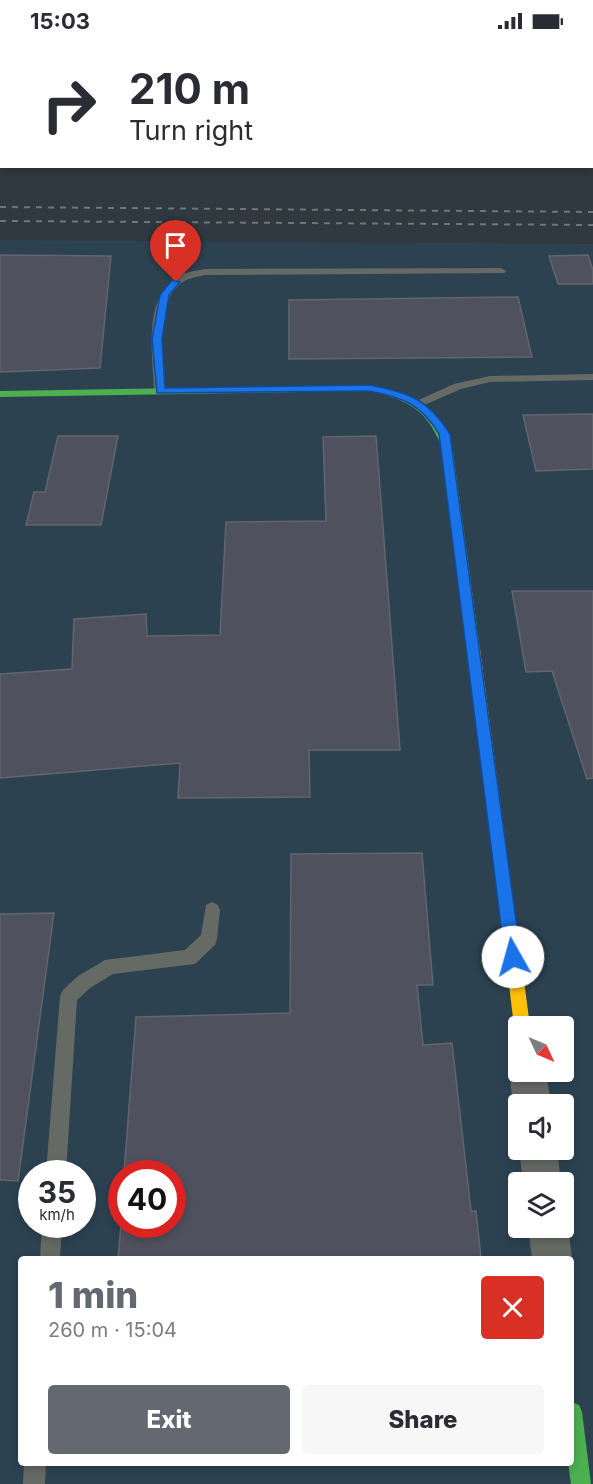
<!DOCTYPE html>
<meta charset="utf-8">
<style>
body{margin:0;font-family:Inter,sans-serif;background:#f7f7f7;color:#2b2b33;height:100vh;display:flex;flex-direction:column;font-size:22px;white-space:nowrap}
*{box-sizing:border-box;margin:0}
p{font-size:20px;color:#7c7c81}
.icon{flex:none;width:33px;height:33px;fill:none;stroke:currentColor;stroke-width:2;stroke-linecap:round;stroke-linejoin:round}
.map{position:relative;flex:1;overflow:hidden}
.side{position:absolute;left:18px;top:1214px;width:556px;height:210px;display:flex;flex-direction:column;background:#fff;border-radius:6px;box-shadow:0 3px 9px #0003}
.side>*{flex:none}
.hud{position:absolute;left:0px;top:0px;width:594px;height:126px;box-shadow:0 3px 9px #0003;background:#fff;color:#2b2b33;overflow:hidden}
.needle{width:39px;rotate:134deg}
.fabs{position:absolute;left:508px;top:974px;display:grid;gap:12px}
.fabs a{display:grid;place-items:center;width:66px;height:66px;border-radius:6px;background:#fff;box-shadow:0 3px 9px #0003;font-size:30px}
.speed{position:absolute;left:18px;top:1118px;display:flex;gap:12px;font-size:30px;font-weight:700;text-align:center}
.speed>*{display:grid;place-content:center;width:78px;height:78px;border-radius:50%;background:#fff;box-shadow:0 3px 9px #0003;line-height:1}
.speed small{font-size:15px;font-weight:400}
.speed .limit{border:9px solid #d22;background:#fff;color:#111}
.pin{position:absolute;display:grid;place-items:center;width:51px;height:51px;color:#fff;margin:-62px -26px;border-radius:50% 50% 50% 0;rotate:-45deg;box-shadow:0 0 6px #0007}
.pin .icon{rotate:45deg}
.me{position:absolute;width:66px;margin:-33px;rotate:353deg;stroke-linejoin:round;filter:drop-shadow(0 0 4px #0008)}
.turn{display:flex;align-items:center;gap:21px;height:126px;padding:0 30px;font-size:27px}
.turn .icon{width:78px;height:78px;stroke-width:2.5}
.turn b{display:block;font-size:42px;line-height:51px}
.round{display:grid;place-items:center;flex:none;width:63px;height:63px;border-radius:6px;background:#f7f7f7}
.head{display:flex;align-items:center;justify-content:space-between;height:102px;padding:0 30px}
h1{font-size:36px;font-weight:800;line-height:45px;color:#646971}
.button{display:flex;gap:12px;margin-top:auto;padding:12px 30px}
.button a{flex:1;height:69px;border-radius:6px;background:#646971;color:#fff;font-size:24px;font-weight:800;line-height:69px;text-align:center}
.button a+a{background:#f7f7f7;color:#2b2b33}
.status{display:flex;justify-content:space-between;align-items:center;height:42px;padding:0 30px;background:#fff;direction:ltr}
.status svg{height:16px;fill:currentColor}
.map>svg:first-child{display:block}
.built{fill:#2c4251;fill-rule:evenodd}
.building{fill:#4f525e;stroke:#61656c;stroke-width:1.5}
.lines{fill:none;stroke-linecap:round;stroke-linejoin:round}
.lane{fill:#666a65;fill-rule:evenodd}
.street{fill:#666a65;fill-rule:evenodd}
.fast{fill:#4caf50;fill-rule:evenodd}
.slow{fill:#ffc107;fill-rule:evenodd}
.rail{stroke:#727675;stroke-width:2;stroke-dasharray:6 6;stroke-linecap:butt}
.route{fill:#1a73e8;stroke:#114b97;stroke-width:1.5}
</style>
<div class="status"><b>15:03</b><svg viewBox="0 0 49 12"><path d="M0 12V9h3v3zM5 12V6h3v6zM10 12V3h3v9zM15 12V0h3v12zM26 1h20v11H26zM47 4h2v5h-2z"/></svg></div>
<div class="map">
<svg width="593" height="1442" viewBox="0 0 593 1442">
<rect width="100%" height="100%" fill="#2f393f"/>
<path class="built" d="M0 198 593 202V1442H0ZM519 984H564V1029H519ZM519 1062H564V1107H519ZM32 1131H82V1182H32ZM122 1131H172V1182H122ZM519 1140H564V1185H519ZM21 1216H572V1420H21Z"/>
<path class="building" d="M0 213 111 214 100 326 0 330Z
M588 213 593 228V242H558L549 214Z
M518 255 532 315 289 317V258Z
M593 372V427L536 429 523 373Z
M58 394H118L101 483H26L34 450H45Z
M376 394 400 708H309L310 755 178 756 180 721 0 736V632L72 627 74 577 146 572 147 594 220 593 226 480 326 479 323 395Z
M512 549H593V736L587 737 552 629 526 630Z
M422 811 433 943H417L423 1003 452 1001 471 1169H476L481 1216H118L122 1173V1182H172V1131H124L136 975 290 971 291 812Z
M54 871 18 1139 0 1138V872Z"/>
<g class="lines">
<path class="lane" d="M7 0H15L16 2H8Z
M32 0H46L30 2Z
M291 0H299L300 2H292Z
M501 226 506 229 505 231 205 233C196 235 186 236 179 243 153 267 164 318 166 349L160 352 154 349C153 315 143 261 174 237 182 230 195 229 205 227Z
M593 332V338L490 340 461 347 422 364 418 365 412 361 454 342 490 334Z
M212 860 218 863 220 868 217 897 215 903 195 922 113 932 90 946 77 958 66 1131H46L60 954 63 948 78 934 105 918 185 908 201 893 206 863Z
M42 1182H62L60 1216H40Z
M24 1420H46L45 1442H23Z"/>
<path class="street" d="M519 1015V1029H546L551 1062H519V1075C511 1056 507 1035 515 1016Z
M519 1107H557L561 1140H523Z
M564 1176 568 1185 572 1216V1218L532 1216 528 1185H564Z"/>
<path class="fast" d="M369 343C415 352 437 363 453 409L480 607 478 610 474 612 468 607 443 409C429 369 410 358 369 349L0 355V349Z
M572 1360 579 1363 582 1370 591 1442H571L568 1420H572Z"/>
<path class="slow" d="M474 602 480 607 530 984H519V991L514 984 468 607Z"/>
<path class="rail" d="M0 165 593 170
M0 179 593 183"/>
</g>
<path class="route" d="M172 238 180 240 169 253 162 297 165 346 369 343C408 350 428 357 450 392L521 915 518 920 513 922 508 920 505 915 439 392C421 362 402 355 369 349L157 351 152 297 160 253Z"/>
</svg>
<div class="fabs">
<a><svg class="needle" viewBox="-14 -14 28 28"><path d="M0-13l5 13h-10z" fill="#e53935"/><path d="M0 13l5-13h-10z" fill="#7c7c81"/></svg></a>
<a><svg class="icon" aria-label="sound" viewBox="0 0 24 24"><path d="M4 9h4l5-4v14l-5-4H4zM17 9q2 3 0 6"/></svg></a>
<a><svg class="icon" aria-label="layers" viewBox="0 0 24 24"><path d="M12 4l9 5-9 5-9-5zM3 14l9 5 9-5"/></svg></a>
</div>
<div class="speed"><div>35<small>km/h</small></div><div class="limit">40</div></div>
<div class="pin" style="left:176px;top:240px;background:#d93025"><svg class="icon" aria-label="arrive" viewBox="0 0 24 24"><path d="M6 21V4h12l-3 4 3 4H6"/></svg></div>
<svg class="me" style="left:513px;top:915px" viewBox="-20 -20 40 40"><circle r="19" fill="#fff"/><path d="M0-13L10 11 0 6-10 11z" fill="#1a73e8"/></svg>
<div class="hud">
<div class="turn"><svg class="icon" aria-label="right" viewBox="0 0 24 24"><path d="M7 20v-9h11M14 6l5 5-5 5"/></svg><div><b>210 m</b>Turn right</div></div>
</div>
<section class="side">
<div class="head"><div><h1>1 min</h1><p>260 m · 15:04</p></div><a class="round" style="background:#d93025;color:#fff"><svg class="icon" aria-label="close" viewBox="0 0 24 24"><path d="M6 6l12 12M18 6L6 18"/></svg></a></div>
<div class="button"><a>Exit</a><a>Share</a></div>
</section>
</div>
